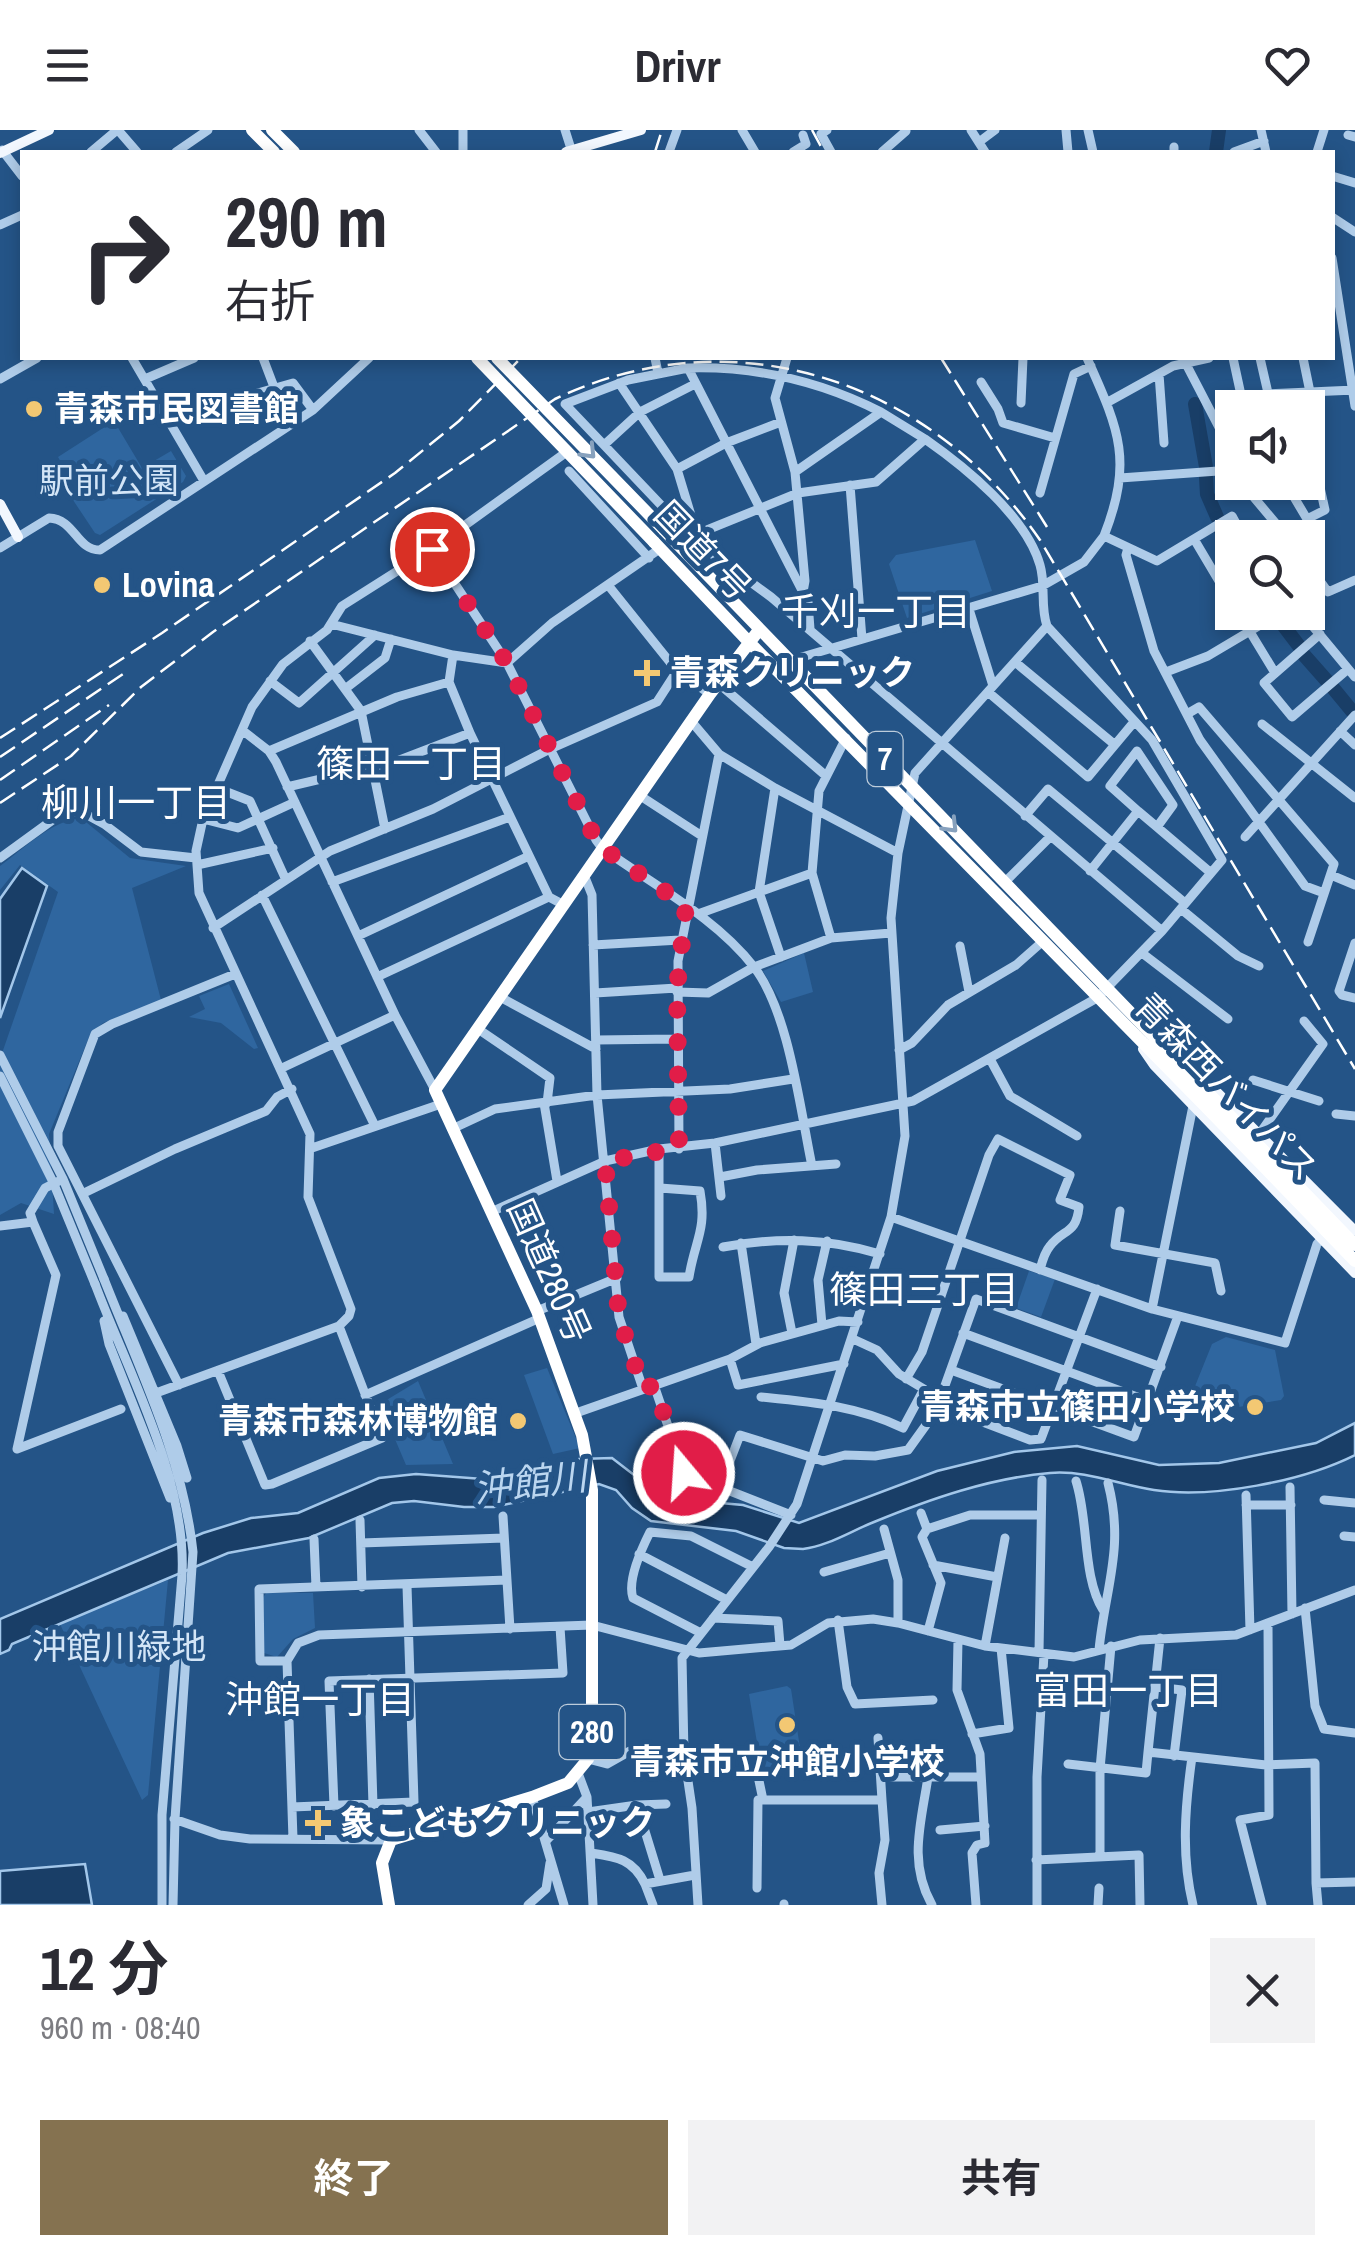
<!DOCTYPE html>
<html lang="ja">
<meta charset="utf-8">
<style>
body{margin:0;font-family:"Archivo Narrow","Noto Sans JP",sans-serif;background:#f2f2f3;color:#2b2b33;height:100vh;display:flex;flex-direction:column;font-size:38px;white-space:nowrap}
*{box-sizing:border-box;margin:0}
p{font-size:32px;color:#7c7c81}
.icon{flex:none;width:55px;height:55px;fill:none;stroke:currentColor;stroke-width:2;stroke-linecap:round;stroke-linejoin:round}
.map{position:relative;height:1775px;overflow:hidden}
.side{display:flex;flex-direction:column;background:#fff;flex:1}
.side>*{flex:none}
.hud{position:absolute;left:20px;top:20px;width:1315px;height:210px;border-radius:0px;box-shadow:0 5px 15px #0003;background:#fff;color:#2b2b33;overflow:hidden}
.buttons{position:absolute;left:1215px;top:260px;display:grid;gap:20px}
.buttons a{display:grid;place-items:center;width:110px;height:110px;border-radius:0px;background:#fff;box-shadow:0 5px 15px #0003;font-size:50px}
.pin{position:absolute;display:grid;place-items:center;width:85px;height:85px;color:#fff;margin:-42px;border:5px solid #fff;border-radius:50%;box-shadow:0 2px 10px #0007}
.me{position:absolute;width:110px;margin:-55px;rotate:342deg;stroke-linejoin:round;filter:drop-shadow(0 0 8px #0008)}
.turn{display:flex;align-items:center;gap:35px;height:210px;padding:0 40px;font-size:45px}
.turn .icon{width:130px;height:130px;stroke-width:2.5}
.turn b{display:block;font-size:70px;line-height:85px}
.round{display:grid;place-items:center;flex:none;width:105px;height:105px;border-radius:0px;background:#f2f2f3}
.head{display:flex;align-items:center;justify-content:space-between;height:170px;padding:0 40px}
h1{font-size:60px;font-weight:700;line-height:75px}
.action{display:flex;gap:20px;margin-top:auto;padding:20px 40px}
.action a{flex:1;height:115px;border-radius:0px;background:#857250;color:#fff;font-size:40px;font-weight:700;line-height:115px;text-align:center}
.action a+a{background:#f2f2f3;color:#2b2b33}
header{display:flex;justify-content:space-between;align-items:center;height:130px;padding:0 40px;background:#fff;font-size:45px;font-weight:700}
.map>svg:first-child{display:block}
.green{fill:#2f669f}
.water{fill:#193e67;stroke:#a3c7ea;stroke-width:2.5}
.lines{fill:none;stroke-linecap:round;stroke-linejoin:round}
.river{stroke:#193e67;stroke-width:14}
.minor{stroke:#afcce9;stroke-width:9}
.major{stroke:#f2f7fe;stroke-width:10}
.highway{stroke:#fff;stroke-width:12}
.rail{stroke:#fff;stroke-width:2.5;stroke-dasharray:18 8;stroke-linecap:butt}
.minor-bridge{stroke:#afcce9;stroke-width:9}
.highway-bridge{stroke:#fff;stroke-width:12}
.oneway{stroke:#87a1bd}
.route{stroke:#e11d48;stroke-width:18;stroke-dasharray:0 32.4}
.poi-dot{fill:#f3c873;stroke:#245487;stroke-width:4}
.labels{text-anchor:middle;stroke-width:10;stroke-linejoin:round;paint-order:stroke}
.shield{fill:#245487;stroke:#bdccdb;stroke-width:2.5}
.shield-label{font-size:32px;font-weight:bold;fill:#fff}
.poi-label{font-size:35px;font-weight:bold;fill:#fff;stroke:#245487;text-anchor:start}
.park-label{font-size:35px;fill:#d3e5f7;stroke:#245487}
.street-label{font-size:35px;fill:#fff;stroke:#245487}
.neighbourhood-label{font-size:38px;fill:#fff;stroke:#245487}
.water-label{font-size:38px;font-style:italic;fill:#bbd6f0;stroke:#245487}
</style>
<header><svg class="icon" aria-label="menu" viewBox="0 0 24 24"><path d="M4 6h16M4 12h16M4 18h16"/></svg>Drivr<svg class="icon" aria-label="heart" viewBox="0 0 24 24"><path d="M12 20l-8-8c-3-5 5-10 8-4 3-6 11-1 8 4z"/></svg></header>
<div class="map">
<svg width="1355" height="1775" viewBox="0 0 1355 1775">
<rect width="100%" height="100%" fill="#245487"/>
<path class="green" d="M114 291 142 338 171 321 186 346 183 352 100 405 95 403 73 370 74 355 58 327Z
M975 410 992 461 907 488 889 434 896 425Z
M81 688 130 728 186 736 132 758 161 870 103 893 90 905 49 1004 54 1084 21 1073 0 1085V929L58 762 20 735 0 760V736C23 719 53 690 81 688Z
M804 823 813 862 781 872 763 841Z
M229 854 258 918 254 919 221 893 189 887 205 879 199 866Z
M1029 1141 1055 1149 1041 1187 1016 1178Z
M1226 1207 1275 1220 1284 1266 1281 1270 1183 1286 1212 1214Z
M547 1238 580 1318 553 1324 524 1245Z
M418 1251 453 1334 406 1335 380 1274Z
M168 1450 148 1665 142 1670 60 1494Z
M266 1463H313L315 1498 293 1509 277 1527 264 1523 263 1468Z
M787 1556 791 1559 802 1631 771 1638 761 1637 749 1564Z"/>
<path class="water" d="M22 738 47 756 0 888V769Z
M1355 1293V1325C1303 1351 1212 1369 1154 1360 1119 1355 1087 1340 1050 1343 990 1348 930 1369 874 1392 851 1401 828 1416 803 1419L784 1418 736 1401 651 1391 632 1378 616 1360 599 1354 494 1377H464L414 1371 392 1373 309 1408 228 1423 12 1514 9 1520 0 1524V1489L203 1403 251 1388 298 1383 379 1348 416 1344 483 1349 579 1329 612 1328 664 1368 743 1375 799 1393 937 1341 1014 1322 1077 1316 1159 1335 1219 1333 1316 1313Z
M85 1734 92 1775H0V1741Z"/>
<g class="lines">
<path class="river" d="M1216 22 1219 0
M1195 274 1206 337
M1206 347 1207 364 1217 387
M1221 400 1232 430
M1280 491 1299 516
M1304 525 1327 551
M1333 558 1352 581"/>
<path class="minor" d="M118 0 137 22
M419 0 436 22
M463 0V22
M565 0 572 22
M742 0 755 22
M827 0 821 4 831 22
M971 0 985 22
M1066 0 1068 22
M1088 0 1093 22
M1261 0 1266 22
M1348 5 1355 7
M979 12 995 0
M1174 17V22
M2 20 22 46
M91 22 117 0
M176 22 208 0
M669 22 677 0
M793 22 806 14 803 5
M882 22 906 1
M1234 22 1264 11
M1317 22 1324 0
M1332 46 1355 53
M1332 87 1355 102
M0 95 22 85
M1332 128 1355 276
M132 228 204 351
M263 228 274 257
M655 228 658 243
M787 228 775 268 795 342 805 451 803 462
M1087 228C1118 298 1134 329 1104 406L1157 431 1232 386 1244 408
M1233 228 1241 265 1355 260
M1260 228 1268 263
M1303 228 1310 262
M1185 232 1224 307 1232 330
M688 238C757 236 820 251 881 282L795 342
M1159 244 1164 313
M0 249 37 228
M145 249 194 228
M981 252 998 279 1003 293 1055 308
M619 253 677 339 700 415 771 467 1162 801
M1108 272 1173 236 1209 228
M1021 273 1023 228
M168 289 293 253 313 280
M604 315 640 282 695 254
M677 339 726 313 781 292
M569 341 649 428
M1120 348 1232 340
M1241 352 1288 408
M1285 352 1307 389 1325 380 1308 303
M850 355 862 509
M1040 363 1074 244 1091 236
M697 404 798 363 876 352 925 309 881 282
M1194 409 1232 473
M698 414 565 274 628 250 688 238 808 472 810 499
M0 418 49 388C75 389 76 420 100 420L313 280 369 228
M1128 418 1126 425 1154 521 1200 610 1305 756 1324 763
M432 419 507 533 596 710 602 718C653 755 715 787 754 837 789 882 800 979 812 1036
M1308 434 1328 462 1355 450
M608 455 677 541 710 564
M969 479 993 556
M1238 482 1275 543
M1301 482 1355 547
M331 494 453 525 507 533 552 493 661 418
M1320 504 1264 553 1292 587 1348 539
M310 511 361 581 385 699
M453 525 449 552 470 603 549 767 564 775
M1015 532 1114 614
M791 536 802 527 1042 456 1084 432 1104 406
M1166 542 1208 526 1282 482
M270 551 299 573 375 505
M718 553 825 645
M345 559 385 528 391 509
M988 562 1088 647 1134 592
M1187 584 1199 577 1334 734 1308 812
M691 591 719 624 775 658 898 723
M1262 594 1355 668
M242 600 269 621 276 632 395 885 435 960
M1340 601 1355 615
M269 621 397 567 449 552
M287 657 397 631 470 603
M217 658 250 671 286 750
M775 658 759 762 781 827
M639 665 702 706
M1025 686 1048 659 1185 773
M203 689 238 698 295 672
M1157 697 1211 743
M1245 707 1355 585
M0 728 58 686 80 681 104 694 141 722 196 728
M197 735 273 718
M1090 741 1138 681 1110 656 1137 621 1173 675 1157 697 1138 681
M584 745 592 765 597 965 619 1187 643 1259
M1331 745 1355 755
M332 752 510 687
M1005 752 1050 707
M262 765 375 996
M1181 779 1238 826 1259 836
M698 784 812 743
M213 798 330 721 433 679 548 620 657 572 677 541
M358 806 529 726
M831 808 812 743 819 661 846 608
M1355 813 1339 861 1342 865 1355 868
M593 815 680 810
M960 816 969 862
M1142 823 1228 889
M377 847 549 767
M677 862 708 863 754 837 831 808 891 803
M595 863 677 858
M500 867 596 919
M478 899 550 948 547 973
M596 910 676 909
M899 920 912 913 948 875 1016 835 1042 812
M990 929 1010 966 1077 1006
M282 938 395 885
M1253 950 1319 971
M544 973 557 1051
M1336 984 1355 986
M452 999 495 979 597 965 730 959 793 949
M1260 1003 1323 914 1304 891
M715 1013 721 1066
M312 1018 441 974
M659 1019V1147H689C695 1110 707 1100 700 1061L660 1058
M679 1019 678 831 719 624
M720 1047 757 1040 836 1034
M84 1063 175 1019 266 981 277 967 292 959
M1120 1081 1115 1115 1215 1133 1221 1161
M491 1082 605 1031 659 1019 715 1013 913 971 1097 868 1162 801 1222 730 1152 610 1047 496
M891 1087 1152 1179 1285 1213 1317 1114 1326 1104
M33 1092 56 1145 17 1319 121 1279
M0 1096 33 1092 30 1083 45 1058 59 1051
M741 1113 756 1214
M723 1117C778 1107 827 1108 880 1124
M104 1149C139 1238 183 1327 193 1422L175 1689 173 1775
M95 1154C128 1242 187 1350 182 1445L162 1685V1775
M1097 1159 1041 1309 1030 1310 938 1275 976 1169 1161 1237
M1152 1179 1193 976
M537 1181 617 1148
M123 1186 177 1316 187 1348
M104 1191 109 1214 170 1368
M822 1195 818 1150 827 1111
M792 1203 784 1163 794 1110
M963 1203 1148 1271
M730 1229 738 1255 844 1234
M951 1240 1134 1307 1178 1186
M218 1241 265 1355 272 1354 382 1308 339 1196
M906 1249 922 1222 989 1025 998 1009 1070 1045 1060 1070 1079 1077C1076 1105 1064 1098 1050 1116 1044 1123 1042 1132 1040 1140
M179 1255 58 1016V1002L95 904 112 894 235 844
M654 1255 684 1343 791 1385
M156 1263 339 1196 349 1186 351 1179 308 1067 310 1004 199 763 196 721 203 689 252 577 283 534 327 500 342 476 432 419 568 321
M365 1265 540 1188
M761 1267C811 1272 858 1276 903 1298L924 1259 899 1244 877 1220 853 1209
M576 1283 730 1229 760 1213 839 1191 858 1192
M1076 1351C1089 1391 1082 1446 1103 1480
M720 1357 740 1305 823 1331 845 1325 875 1326 908 1320 926 1295
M1290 1357 1292 1484
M1246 1365 1250 1500
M1324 1370 1355 1373
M1246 1375H1291
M921 1383 927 1399
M503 1386 510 1499
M360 1390 362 1457
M884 1399 898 1450V1493
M1344 1406 1355 1407
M314 1409 316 1457
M361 1413 504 1408
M639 1424 727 1470
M933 1435 997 1447
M824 1442 890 1423
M1305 1478 1315 1576 1324 1599 1355 1603
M713 1488 778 1491 780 1515
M838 1490 847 1557 855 1574 933 1570
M928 1501 941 1453 922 1407 927 1399 970 1385H1041
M701 1503 633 1468C627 1451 642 1418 650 1402L691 1406 753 1437
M1160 1508 1148 1622 1266 1635 1315 1633 1316 1753 1355 1752
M958 1510 957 1560 980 1624 985 1713 977 1715 972 1723 976 1775
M985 1516 1005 1408
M1099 1520C1105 1458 1125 1418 1108 1353
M1039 1522 1042 1350
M287 1531H260L259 1459 507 1450
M369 1549 373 1675
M1156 1557 1182 1560 1174 1626
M972 1604 1009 1598 1001 1518
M878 1608 882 1670
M1192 1627C1185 1677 1181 1726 1193 1775
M588 1629 607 1634 630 1621 753 1622 763 1670H882L885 1710 879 1743 882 1775
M1068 1634 1146 1643 1148 1622
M578 1643 587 1667 593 1775
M882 1647H981
M928 1647C921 1694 908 1732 932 1775
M532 1667 564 1775
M334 1676 329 1551 563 1543 560 1497
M292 1677 414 1672 407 1456
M588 1682 637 1675
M174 1689 220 1705 250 1709 391 1710
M940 1700 985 1696
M293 1709 287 1531 298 1513 319 1505 592 1495 699 1523 791 1515 828 1493 873 1489 898 1493 985 1516 1074 1527 1140 1510 1236 1505 1355 1460
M546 1711 587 1667
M591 1723C617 1727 633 1729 645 1754
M1100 1727V1639L1111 1516
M1036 1730 1139 1725 1140 1775
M660 1750 637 1675 666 1674
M1316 1753 1318 1775
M757 1758 758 1670H763
M528 1775 546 1759 550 1733
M653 1775 645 1754 695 1745
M698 1775 692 1678 684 1624 682 1528 769 1417 797 1374 891 1087 905 1006 891 788 898 723 915 643 1047 496C1040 476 1046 455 1040 435 1026 386 965 337 925 309
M784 1775V1774
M1037 1775V1647L1044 1524
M1098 1775 1099 1758
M1262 1775 1240 1690 1269 1685 1268 1494"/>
<path class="major" d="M566 22 641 0
M0 23 49 0
M0 374 18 407
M1143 919 1154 935 1355 1143
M1177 922 1355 1101"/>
<path class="highway" d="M252 0 274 22
M272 0 294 22
M664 400 1215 970
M654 412 748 511 1207 978
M389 1775 382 1733 391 1710 532 1667 568 1653 588 1629 592 1613V1360L582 1305 537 1181 435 960 710 564 759 500"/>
<path class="rail" d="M812 0 824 22
M655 22 662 0
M941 228 1047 397
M0 608 162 503 395 343 459 291 521 228
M0 627 129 540
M0 650 109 575
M0 673 71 626 141 557 213 502 555 269C733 184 930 250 1040 410L1355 939"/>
<path class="minor-bridge" d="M0 925 63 1049 104 1149
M0 946 53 1052 95 1154"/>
<path class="highway-bridge" d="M477 228 654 412
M497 228 664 400
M1215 970 1355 1115
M1207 978 1355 1131"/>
</g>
<defs><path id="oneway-chevron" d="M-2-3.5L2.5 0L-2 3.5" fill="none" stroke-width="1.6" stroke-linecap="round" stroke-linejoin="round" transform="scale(2.5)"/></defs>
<g class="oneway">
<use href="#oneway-chevron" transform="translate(589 322) rotate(46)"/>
<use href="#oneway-chevron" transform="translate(951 696) rotate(46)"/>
</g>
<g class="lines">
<path class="route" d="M432 419 507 533 596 710 602 718 686 776 677 858 679 1018 605 1031 619 1187 643 1259 654 1255 684 1343"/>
</g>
<g class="poi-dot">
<circle cx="34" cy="279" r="10"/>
<circle cx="102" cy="455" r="10"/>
<path d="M642 528h10v10h10v10h-10v10h-10v-10h-10v-10h10z"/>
<circle cx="1255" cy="1277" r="10"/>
<circle cx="518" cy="1291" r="10"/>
<circle cx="787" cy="1595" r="10"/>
<path d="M313 1678h10v10h10v10h-10v10h-10v-10h-10v-10h10z"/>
</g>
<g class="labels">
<g class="shield">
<rect x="867.5" y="602" width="35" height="54" rx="8"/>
<rect x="559.5" y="1575" width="65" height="54" rx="8"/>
</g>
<g class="shield-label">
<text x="885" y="640">7</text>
<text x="592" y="1613">280</text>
</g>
<g class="poi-label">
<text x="54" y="291">青森市民図書館</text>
<text x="122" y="467">Lovina</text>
<text x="670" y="555">青森クリニック</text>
<text x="1235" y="1289" text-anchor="end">青森市立篠田小学校</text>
<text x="498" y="1303" text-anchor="end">青森市森林博物館</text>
<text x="787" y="1644" text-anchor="middle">青森市立沖館小学校</text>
<text x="340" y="1705">象こどもクリニック</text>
</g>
<g class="park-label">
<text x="109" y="363">駅前公園</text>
<text x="119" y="1529">沖館川緑地</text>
</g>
<g class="street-label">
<text transform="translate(703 421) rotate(46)" y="12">国道7号</text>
<text transform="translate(1226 957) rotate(46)" y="12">青森西バイパス</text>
<text transform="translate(549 1141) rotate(66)" y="12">国道280号</text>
</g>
<g class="neighbourhood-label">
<text x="876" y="495">千刈一丁目</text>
<text x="411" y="647">篠田一丁目</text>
<text x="136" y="686">柳川一丁目</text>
<text x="924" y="1173">篠田三丁目</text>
<text x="1128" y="1574">富田一丁目</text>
<text x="320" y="1583">沖館一丁目</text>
</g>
<g class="water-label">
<text transform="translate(530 1353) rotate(-7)" y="13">沖館川</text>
</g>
</g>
</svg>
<div class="buttons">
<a><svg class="icon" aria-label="sound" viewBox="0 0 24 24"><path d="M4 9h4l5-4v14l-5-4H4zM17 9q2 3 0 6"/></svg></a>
<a><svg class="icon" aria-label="search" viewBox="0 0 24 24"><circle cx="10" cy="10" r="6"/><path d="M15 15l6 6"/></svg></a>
</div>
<div class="pin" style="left:432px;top:419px;background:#d93025"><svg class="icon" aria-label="arrive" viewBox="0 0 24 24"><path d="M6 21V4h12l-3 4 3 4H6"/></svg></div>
<svg class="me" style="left:684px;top:1343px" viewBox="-20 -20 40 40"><circle r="17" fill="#e11d48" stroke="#fff" stroke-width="3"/><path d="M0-11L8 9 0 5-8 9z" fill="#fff"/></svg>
<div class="hud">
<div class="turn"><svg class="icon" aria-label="right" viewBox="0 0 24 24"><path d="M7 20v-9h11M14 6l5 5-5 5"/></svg><div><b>290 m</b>右折</div></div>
</div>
</div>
<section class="side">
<div class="head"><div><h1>12 分</h1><p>960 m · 08:40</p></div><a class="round"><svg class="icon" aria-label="close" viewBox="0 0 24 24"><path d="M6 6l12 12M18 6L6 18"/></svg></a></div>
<div class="action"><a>終了</a><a>共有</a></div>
</section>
